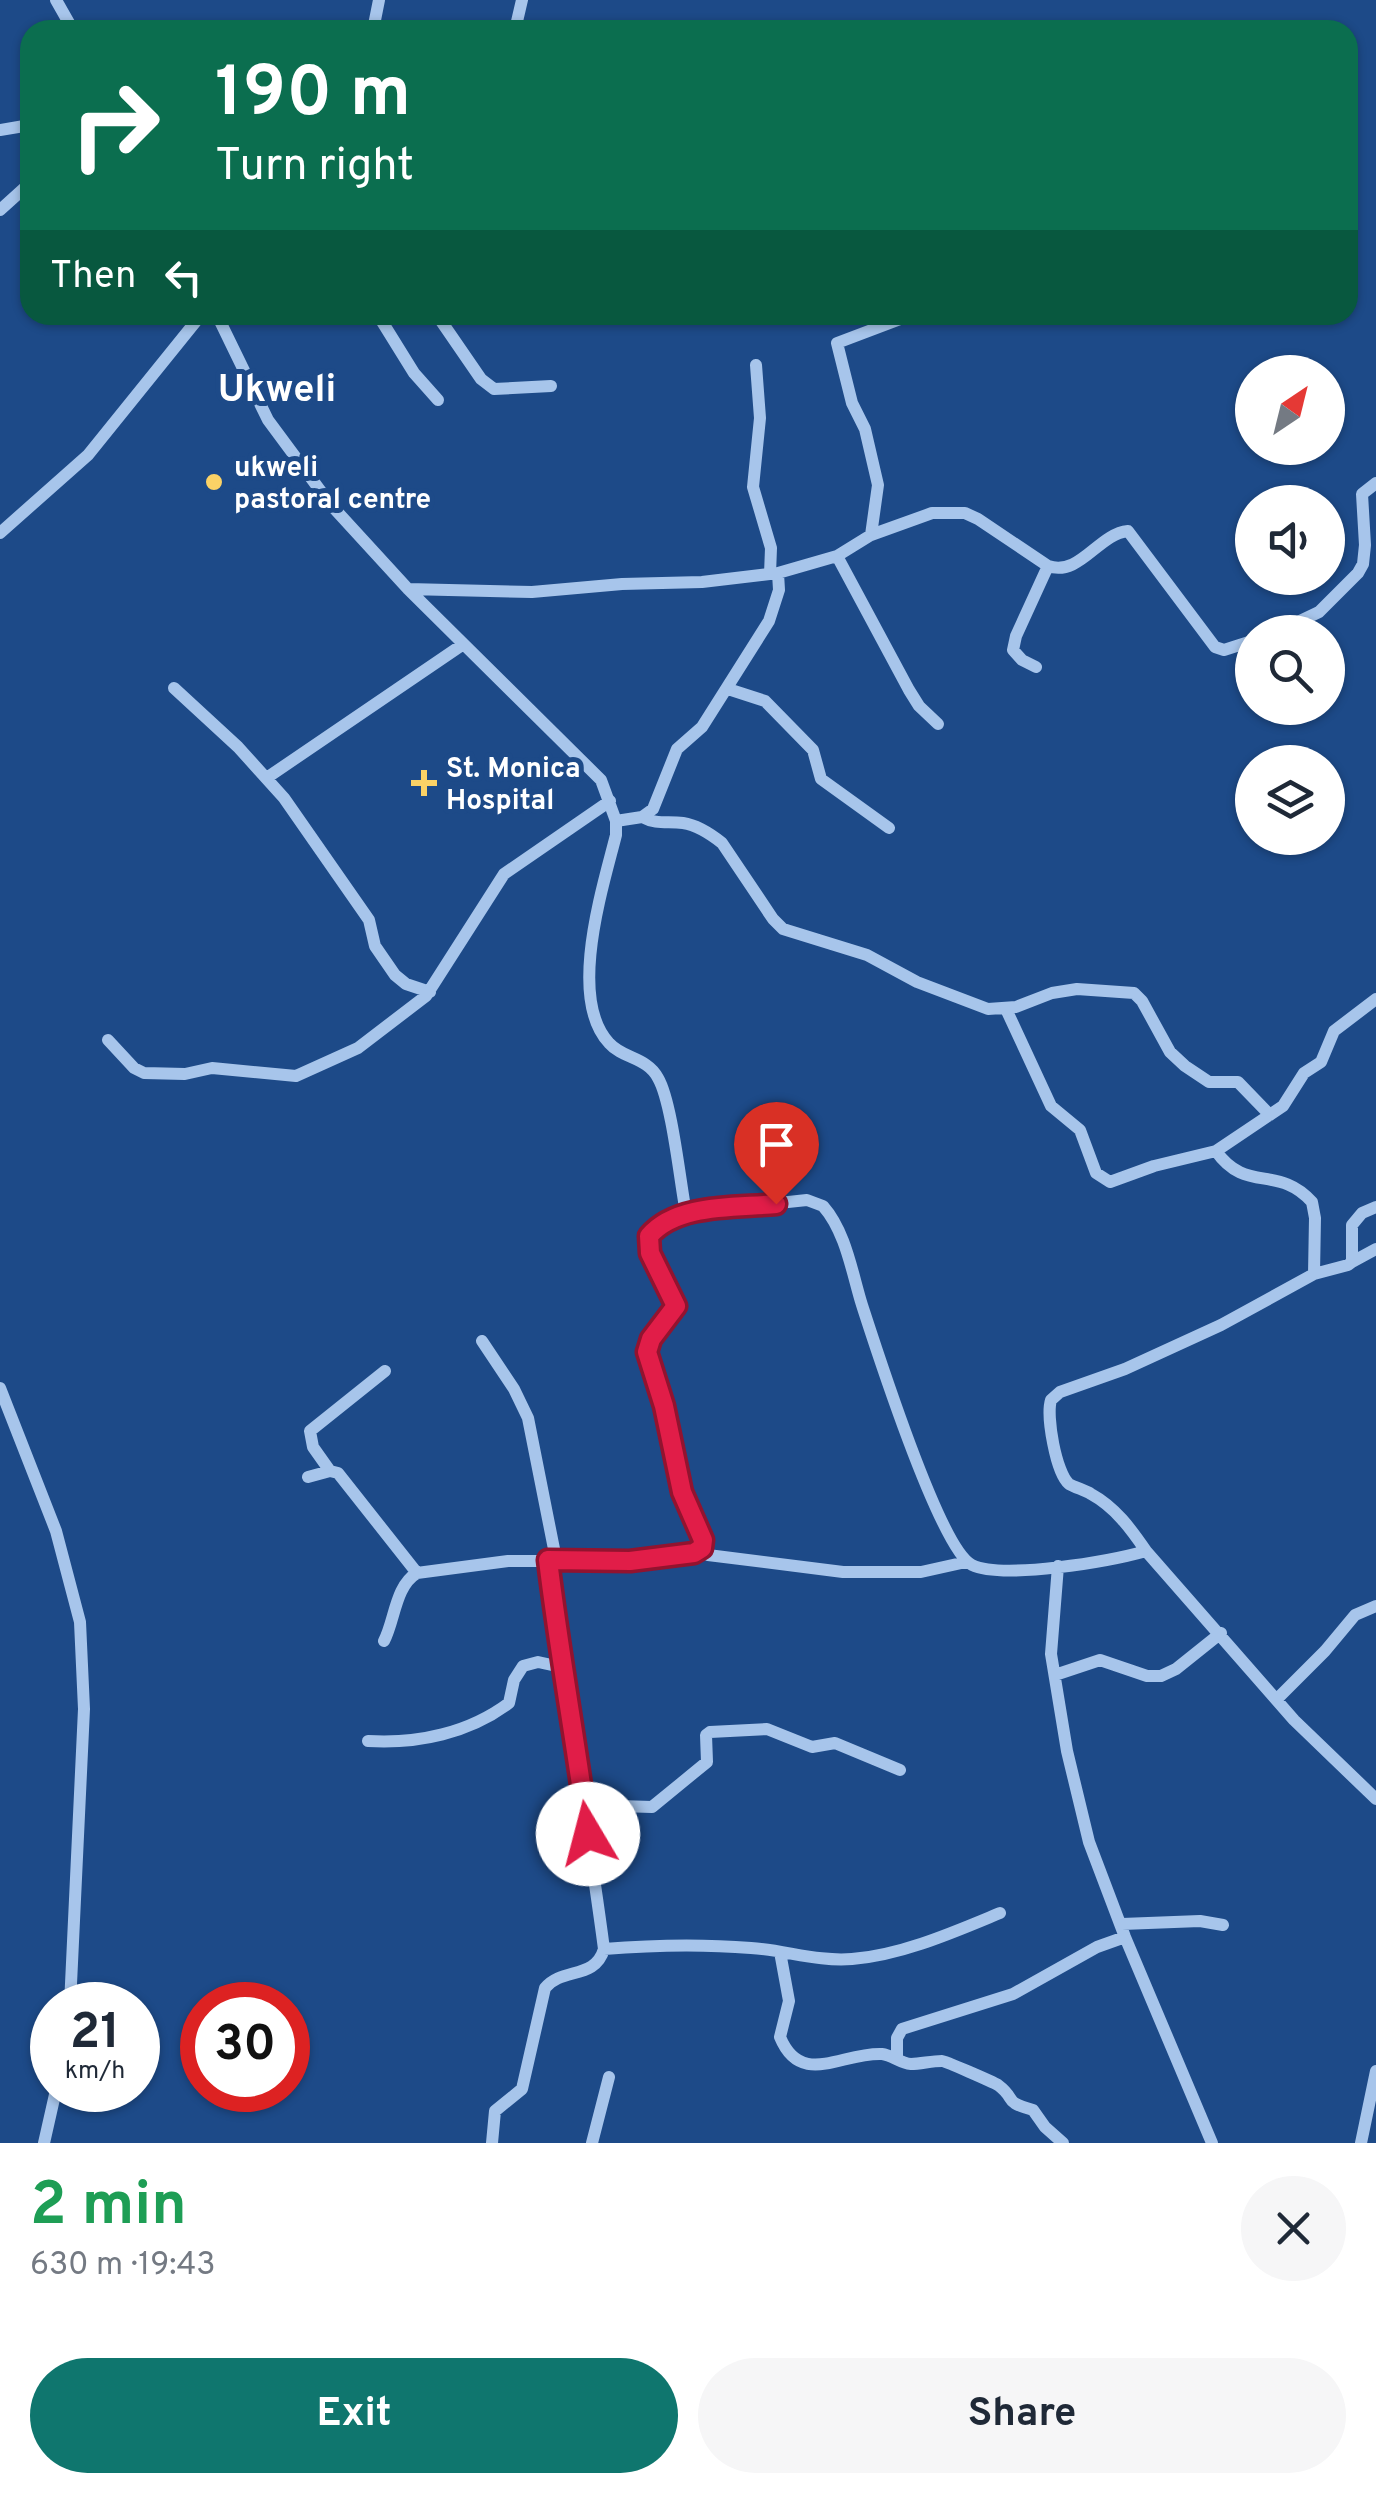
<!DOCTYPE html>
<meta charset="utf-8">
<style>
body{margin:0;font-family:Overpass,sans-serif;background:#f6f6f7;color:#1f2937;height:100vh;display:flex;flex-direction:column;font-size:38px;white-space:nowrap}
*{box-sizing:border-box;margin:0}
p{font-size:32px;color:#747a83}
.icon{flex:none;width:55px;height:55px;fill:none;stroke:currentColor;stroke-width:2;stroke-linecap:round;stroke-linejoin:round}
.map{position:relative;height:2143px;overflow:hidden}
.details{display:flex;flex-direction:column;background:#fff;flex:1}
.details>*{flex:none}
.guide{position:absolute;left:20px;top:20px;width:1338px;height:305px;border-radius:30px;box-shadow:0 2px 8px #0004;background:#0b6e4f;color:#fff;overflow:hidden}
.needle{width:65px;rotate:35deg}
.buttons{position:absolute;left:1235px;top:355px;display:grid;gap:20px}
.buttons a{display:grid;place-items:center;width:110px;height:110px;border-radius:50%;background:#fff;box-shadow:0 2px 8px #0004;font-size:50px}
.speed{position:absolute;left:30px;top:1982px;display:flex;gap:20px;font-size:50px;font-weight:700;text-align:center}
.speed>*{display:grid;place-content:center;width:130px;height:130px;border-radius:50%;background:#fff;box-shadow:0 2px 8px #0004;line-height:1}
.speed small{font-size:25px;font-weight:400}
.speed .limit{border:15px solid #d22;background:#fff;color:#111}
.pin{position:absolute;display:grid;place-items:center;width:85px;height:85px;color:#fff;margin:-102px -42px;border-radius:50% 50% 50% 0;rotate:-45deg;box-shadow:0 0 10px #0007}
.pin .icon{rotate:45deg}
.me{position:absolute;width:110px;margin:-55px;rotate:352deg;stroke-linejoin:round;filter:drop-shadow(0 0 8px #0008)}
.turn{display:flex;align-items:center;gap:35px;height:210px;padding:0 30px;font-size:45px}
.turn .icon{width:130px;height:130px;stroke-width:2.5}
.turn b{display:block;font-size:70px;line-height:85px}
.then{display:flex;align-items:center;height:95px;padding:0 30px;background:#0003;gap:20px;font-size:38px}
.round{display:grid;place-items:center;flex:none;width:105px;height:105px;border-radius:52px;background:#f6f6f7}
.headline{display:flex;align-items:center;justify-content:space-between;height:170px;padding:0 30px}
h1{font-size:60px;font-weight:700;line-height:75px;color:#1e9e55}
.primary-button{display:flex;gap:20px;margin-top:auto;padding:20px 30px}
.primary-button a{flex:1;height:115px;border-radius:60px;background:#0f766e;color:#fff;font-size:40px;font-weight:700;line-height:115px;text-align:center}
.primary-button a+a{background:#f6f6f7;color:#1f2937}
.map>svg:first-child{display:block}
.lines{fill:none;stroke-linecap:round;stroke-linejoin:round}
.minor{stroke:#a7c5eb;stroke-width:12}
.route-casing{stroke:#92132f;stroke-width:25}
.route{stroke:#e11d48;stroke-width:18}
.poi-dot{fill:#fbd266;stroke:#1d4a88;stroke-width:4}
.labels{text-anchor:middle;stroke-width:10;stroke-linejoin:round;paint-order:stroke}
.poi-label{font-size:28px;font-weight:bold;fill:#fff;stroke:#1d4a88;text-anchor:start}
.district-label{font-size:38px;font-weight:bold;fill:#fff;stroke:#1d4a88}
</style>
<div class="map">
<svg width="1376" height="2143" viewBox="0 0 1376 2143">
<rect width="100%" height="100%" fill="#1d4a88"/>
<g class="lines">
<path class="minor" d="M56 0 73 30
M373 30 379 0
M515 30 522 0
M0 130 30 125
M0 210 30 183
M217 315 268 420 331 505 408 589 601 780 616 821V835C603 887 567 998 609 1043 623 1059 647 1057 658 1078 672 1102 680 1182 686 1213L807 1200 823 1206C846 1232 852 1273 862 1305 876 1348 940 1549 972 1565 1003 1580 1111 1561 1146 1551L1294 1720 1376 1799
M378 315 414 373 438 400
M437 315 481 379 494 389 551 386
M756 365 760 418 753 487 771 548 770 574
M0 533 88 455 201 315
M871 535 878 485 865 429 852 403 837 343 911 315
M837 556 909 690 919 706 938 724
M408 589 532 592 622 584 702 582 778 573 837 556 871 535 932 513H965L978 519 1048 566C1080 577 1098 534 1128 531L1215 647 1224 650 1252 641
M1277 632 1319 612 1358 573 1363 564 1365 545 1362 494 1376 483
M1036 667 1022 660 1013 650 1016 636 1048 566
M174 688 238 747 284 798 369 920 375 946 395 975 406 984 430 992
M728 689 765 701 813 750 821 779 889 828
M268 777 462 645
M642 817C657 825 667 821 683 823 696 825 712 835 722 843L773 919 783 929 867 955 917 982 988 1009 1016 1007 1052 993 1077 989 1134 993 1142 1001 1170 1052 1185 1066 1209 1082H1238L1270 1115
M616 821 642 817 653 809 677 749 702 727 769 621 779 590 778 573
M1006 1009 1051 1106 1080 1130 1096 1173 1110 1182 1154 1166 1216 1151 1283 1106 1304 1073 1321 1062 1334 1031 1376 999
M108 1040 134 1068 144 1073 185 1074 212 1068 296 1076 358 1048 426 996 504 874 610 801
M1216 1151C1246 1194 1278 1164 1312 1202L1315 1218 1314 1274
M1352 1262 1376 1249
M482 1341 514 1389 528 1418 556 1559
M0 1388 56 1531 80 1622 84 1709 70 2005
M330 1471 313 1447 310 1431 385 1371
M308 1477 330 1471 338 1473 417 1573
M1146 1551C1131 1529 1115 1507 1091 1494 1085 1490 1076 1488 1069 1484 1056 1473 1046 1416 1051 1400L1060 1392 1125 1369 1221 1325 1314 1274 1348 1265 1352 1262V1225L1362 1213 1376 1207
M708 1555 843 1572H921L966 1562
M1058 1566 1051 1654 1067 1751 1089 1842 1125 1937 1212 2143
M384 1641C395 1620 395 1586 417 1573L508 1561H630L694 1553 701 1548 703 1540 682 1492 664 1406 647 1348 676 1306 650 1253 649 1236 666 1222 686 1213
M1055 1675 1100 1660 1147 1676H1161L1176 1669 1221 1633
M1277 1699 1325 1651 1355 1615 1376 1606
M368 1741C418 1744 469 1733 509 1703L514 1680 523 1666 538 1662 561 1667
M584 1805 652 1807 707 1762 706 1735 710 1732 767 1729 812 1747 835 1743 900 1770
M1122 1924 1200 1921 1223 1925
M604 1949C653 1945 702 1944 751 1948 784 1950 819 1962 852 1959 902 1955 954 1932 1000 1913
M780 1952 789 2001 780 2037C801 2088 842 2052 882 2054 892 2055 900 2063 911 2064 921 2064 931 2061 942 2061 945 2061 993 2082 998 2085 1018 2100 1001 2101 1033 2110L1045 2127 1063 2143
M897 2059V2038L902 2029 1013 1994 1097 1947 1125 1937
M44 2143 56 2090
M492 2143 495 2111 522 2089 545 1988C562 1967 595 1980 604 1949 587 1819 563 1690 548 1560
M592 2143 609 2077
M1361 2143 1376 2071"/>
</g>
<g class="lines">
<g class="route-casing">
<path id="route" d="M588 1834C576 1743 559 1652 548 1560L630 1561 694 1553 702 1548 703 1540 682 1492 664 1406 647 1352 651 1339 676 1306 650 1253 649 1236C677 1203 737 1208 776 1204"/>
</g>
<use href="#route" class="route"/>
</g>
<g class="poi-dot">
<circle cx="214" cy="482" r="10"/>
<path d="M419 768h10v10h10v10h-10v10h-10v-10h-10v-10h10z"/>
</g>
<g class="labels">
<g class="poi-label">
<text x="234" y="476">ukweli<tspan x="234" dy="32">pastoral centre</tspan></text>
<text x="446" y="777">St. Monica<tspan x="446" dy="32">Hospital</tspan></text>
</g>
<g class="district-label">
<text x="277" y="401">Ukweli</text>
</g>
</g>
</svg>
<div class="buttons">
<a><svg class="needle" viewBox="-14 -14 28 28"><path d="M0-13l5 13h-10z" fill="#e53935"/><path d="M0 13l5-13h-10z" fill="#747a83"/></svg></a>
<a><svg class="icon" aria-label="sound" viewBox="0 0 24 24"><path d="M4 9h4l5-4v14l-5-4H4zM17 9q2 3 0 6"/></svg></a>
<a><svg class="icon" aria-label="search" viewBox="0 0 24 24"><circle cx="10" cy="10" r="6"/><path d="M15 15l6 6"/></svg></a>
<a><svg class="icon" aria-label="layers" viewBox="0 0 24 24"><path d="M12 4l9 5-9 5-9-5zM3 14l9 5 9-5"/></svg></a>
</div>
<div class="speed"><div>21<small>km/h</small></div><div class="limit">30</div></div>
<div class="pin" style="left:776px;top:1204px;background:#d93025"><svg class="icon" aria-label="arrive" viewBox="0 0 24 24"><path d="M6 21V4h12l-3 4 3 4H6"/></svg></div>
<svg class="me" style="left:588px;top:1834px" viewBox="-20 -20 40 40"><circle r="19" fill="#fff"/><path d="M0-13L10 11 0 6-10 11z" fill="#e11d48"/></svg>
<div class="guide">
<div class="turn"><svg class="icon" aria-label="right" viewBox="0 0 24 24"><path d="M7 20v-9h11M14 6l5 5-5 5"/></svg><div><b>190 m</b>Turn right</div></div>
<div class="then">Then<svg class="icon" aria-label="left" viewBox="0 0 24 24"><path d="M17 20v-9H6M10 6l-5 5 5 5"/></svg></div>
</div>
</div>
<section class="details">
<div class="headline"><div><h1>2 min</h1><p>630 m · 19:43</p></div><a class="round"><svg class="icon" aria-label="close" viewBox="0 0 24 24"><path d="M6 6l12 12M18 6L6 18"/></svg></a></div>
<div class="primary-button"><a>Exit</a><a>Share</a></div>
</section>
